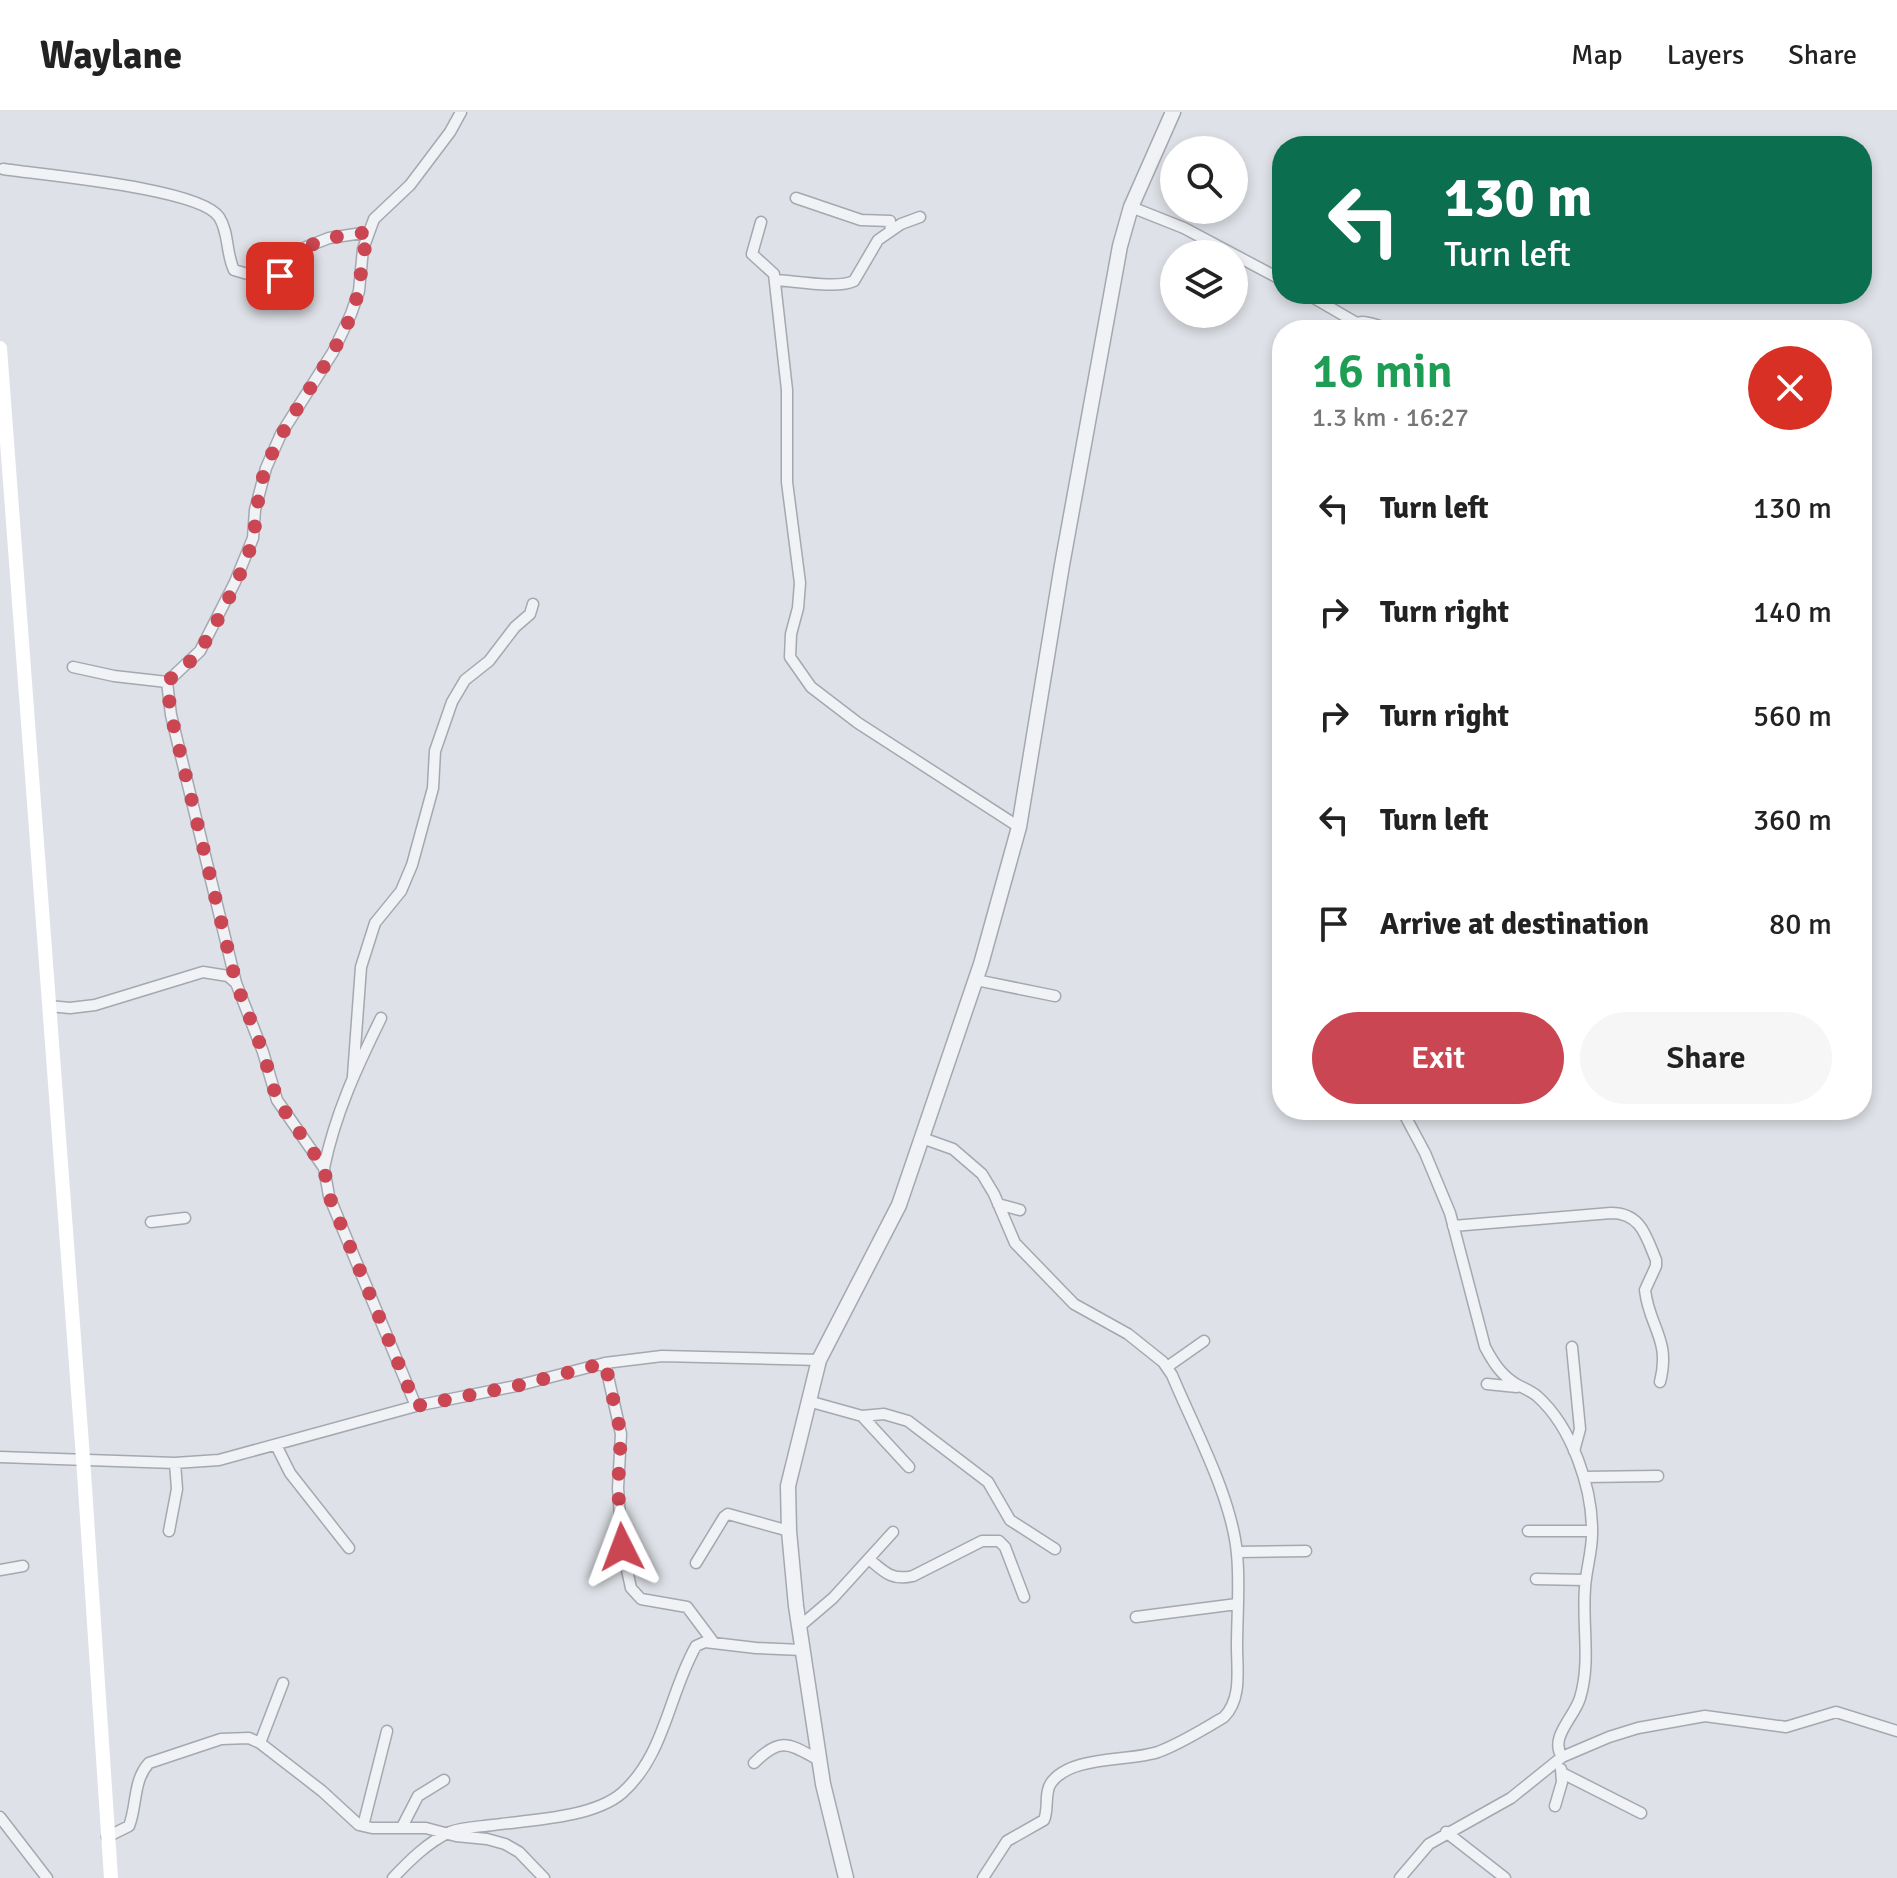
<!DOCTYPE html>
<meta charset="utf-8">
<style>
body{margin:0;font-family:Signika,sans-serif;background:#f6f6f6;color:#222;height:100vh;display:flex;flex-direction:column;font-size:30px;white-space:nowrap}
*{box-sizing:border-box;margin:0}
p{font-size:26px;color:#767676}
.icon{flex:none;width:44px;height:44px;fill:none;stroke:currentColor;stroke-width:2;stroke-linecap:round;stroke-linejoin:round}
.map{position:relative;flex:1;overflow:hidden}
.side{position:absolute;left:1272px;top:208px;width:600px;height:800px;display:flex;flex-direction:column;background:#fff;border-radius:32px;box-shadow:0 4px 12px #0003}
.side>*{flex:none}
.guide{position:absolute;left:1272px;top:24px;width:600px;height:168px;border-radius:32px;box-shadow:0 4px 12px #0003;background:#0b6e4f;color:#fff;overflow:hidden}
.fabs{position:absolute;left:1160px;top:24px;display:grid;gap:16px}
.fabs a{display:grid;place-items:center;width:88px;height:88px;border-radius:50%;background:#fff;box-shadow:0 4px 12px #0003;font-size:40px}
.pin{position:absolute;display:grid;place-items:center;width:68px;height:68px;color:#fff;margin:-34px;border-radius:16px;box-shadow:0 4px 12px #0006}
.me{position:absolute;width:88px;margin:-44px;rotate:357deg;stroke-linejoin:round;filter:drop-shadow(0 0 6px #0008)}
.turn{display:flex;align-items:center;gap:28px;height:168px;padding:0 40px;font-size:36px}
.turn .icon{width:104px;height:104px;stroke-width:2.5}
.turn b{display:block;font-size:56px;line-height:68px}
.round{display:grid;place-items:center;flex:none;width:84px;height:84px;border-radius:42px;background:#f6f6f6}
.head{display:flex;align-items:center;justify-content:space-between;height:136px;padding:0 40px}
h1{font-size:48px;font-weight:600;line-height:60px;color:#1e9e55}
.primary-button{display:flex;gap:16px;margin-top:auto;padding:16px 40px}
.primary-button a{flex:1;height:92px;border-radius:48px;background:#c94652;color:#fff;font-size:32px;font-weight:600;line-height:92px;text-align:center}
.primary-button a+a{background:#f6f6f6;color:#222}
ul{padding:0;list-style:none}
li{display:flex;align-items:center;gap:24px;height:104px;padding:0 40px}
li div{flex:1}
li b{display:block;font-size:30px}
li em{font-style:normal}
header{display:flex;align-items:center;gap:48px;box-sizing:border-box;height:112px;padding:0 40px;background:#fff;border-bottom:2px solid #e0e0e0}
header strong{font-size:38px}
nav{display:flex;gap:44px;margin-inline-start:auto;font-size:28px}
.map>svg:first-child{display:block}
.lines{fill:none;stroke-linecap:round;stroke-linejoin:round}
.minor-casing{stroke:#a4a8b1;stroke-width:13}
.tertiary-casing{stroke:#a4a8b1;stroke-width:17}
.minor{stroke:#f0f2f5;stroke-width:10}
.tertiary{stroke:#f0f2f5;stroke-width:14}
.secondary{stroke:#fff;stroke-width:14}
.route{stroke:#c94652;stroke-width:14;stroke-dasharray:0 25.2}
</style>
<header>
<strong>Waylane</strong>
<nav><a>Map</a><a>Layers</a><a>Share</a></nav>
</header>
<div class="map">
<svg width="1897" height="1766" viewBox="0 0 1897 1766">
<rect width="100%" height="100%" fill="#dee1e7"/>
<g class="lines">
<g class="minor-casing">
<path id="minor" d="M3 57C42 63 200 76 219 105 229 120 226 142 234 158L258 165 294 161 306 135 329 126 369 120
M796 86 861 108 890 109 891 118
M1131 95 1184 116 1282 168
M761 110 752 142 774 162 787 278V370L800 471 798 496 791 522 790 545 811 575 858 611 1019 715
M775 168C795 169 838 177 854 169L878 128 901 112 920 105
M1307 182 1355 210
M1348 218C1357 202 1377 214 1392 218
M73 555 114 564 167 570
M976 868 1055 884
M236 871 171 603 167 570 200 539 235 470 253 426 255 398 266 356 281 322 333 240 351 202 359 179 363 137 374 107 410 73 450 20 461 0
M49 894 70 896 95 893 203 860 228 864 236 871 263 940 277 988 324 1056 329 1084 416 1294
M353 964 361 855 375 811 401 779 412 753 433 676 435 639 452 590 465 568 489 549 515 515 530 502 533 492
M1402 998 1425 1041 1450 1101 1485 1235C1493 1250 1501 1263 1516 1272 1523 1276 1531 1279 1537 1284 1572 1315 1593 1377 1592 1422 1592 1440 1586 1458 1585 1476 1582 1513 1591 1550 1580 1586 1574 1606 1549 1625 1562 1645
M922 1026 953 1037 982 1062 994 1082 1015 1131 1074 1192 1128 1222 1163 1250 1172 1263C1194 1316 1232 1385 1237 1442 1240 1472 1237 1504 1237 1534 1237 1558 1242 1587 1224 1605 1204 1617 1180 1632 1158 1640 1128 1650 1071 1643 1051 1671 1044 1681 1049 1697 1044 1708L1007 1729 983 1766
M324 1056C335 1002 357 955 381 906
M998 1092 1020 1098
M151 1110 185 1106
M1453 1114 1611 1101C1641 1101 1646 1124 1656 1148V1154L1645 1178C1649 1215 1671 1227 1660 1270
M1572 1235 1580 1317 1574 1339
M605 1251 621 1322 618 1376 622 1435 631 1476 641 1487 687 1495 714 1531
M1167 1255 1204 1229
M1487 1272 1517 1275
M808 1289 862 1304 884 1302 908 1309 988 1370 1010 1408 1055 1437
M862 1304 909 1355
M276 1333 290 1361 349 1436
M0 1345 175 1351 219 1348 416 1294 516 1274 605 1251 662 1244 819 1248
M1584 1365 1658 1364
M169 1419 177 1377 175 1351
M1528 1419H1592
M1237 1440 1306 1439
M869 1447C884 1460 892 1469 913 1464L982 1429H999L1005 1435 1024 1485
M696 1451 724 1405 728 1402 789 1419
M0 1458 23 1454
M1536 1467 1585 1468
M1136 1505 1237 1492
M799 1515 833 1486 893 1420
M260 1631 283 1571
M754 1651C781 1624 789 1632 819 1648
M1562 1661 1641 1701
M1555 1694 1562 1670 1561 1657
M0 1705 47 1766
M363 1714 387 1619
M402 1715 418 1684 444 1668
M1446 1720 1505 1766
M107 1725 129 1714C137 1694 133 1668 149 1651L221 1627 249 1626 260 1631 322 1679 359 1713 372 1716H426L456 1724 487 1727 505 1732 519 1740 544 1766
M393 1766C409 1749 428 1730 450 1720 464 1715 478 1715 493 1713 530 1708 593 1706 622 1681 665 1643 669 1581 696 1534L705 1530 756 1536 802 1538
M1400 1766 1429 1732 1511 1686 1562 1645 1609 1625 1638 1616 1705 1604 1786 1615 1836 1600 1897 1619"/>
</g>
<g class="tertiary-casing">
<path id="tertiary" d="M846 1766 823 1672 796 1494 789 1419 788 1374 819 1248 899 1093 981 852 1019 715 1062 453 1120 134 1131 95 1173 0"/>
</g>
<use href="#minor" class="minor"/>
<use href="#tertiary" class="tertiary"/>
<path class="secondary" d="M0 236 83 1346 111 1766"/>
</g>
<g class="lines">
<path class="route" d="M280 164 294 161 306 135 329 126 369 120C360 148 362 177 351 204 328 257 289 300 267 353 257 378 258 400 253 425 250 448 212 522 198 541 189 552 177 560 167 570L171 603 236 871 263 940 277 988 324 1056 329 1084 416 1294 516 1274 605 1251 621 1322 618 1376 622 1435"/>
</g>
</svg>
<div class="fabs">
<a><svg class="icon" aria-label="search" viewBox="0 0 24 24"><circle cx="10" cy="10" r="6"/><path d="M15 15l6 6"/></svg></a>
<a><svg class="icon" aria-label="layers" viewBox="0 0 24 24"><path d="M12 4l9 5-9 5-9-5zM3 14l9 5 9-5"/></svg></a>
</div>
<div class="pin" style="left:280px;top:164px;background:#d93025"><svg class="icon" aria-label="arrive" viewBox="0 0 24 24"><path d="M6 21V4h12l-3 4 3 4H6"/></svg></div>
<svg class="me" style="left:622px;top:1435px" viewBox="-20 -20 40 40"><path d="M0-17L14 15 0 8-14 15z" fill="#c94652" stroke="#fff" stroke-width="4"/></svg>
<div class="guide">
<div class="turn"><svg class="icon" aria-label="left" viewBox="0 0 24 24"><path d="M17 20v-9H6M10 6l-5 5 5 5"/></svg><div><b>130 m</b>Turn left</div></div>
</div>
<section class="side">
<div class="head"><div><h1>16 min</h1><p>1.3 km · 16:27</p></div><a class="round" style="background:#d93025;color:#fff"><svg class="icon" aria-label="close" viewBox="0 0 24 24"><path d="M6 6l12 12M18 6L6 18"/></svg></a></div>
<ul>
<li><svg class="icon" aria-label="left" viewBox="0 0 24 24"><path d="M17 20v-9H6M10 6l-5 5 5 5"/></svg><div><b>Turn left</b></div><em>130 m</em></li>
<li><svg class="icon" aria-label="right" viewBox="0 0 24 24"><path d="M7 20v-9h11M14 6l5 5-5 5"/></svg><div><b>Turn right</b></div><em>140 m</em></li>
<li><svg class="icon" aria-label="right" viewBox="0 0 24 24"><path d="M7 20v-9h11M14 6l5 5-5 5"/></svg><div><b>Turn right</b></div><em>560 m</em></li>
<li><svg class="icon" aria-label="left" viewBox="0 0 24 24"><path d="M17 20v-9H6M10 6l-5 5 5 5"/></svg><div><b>Turn left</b></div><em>360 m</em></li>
<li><svg class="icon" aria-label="arrive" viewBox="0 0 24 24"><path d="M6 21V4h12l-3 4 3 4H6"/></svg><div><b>Arrive at destination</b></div><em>80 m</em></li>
</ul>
<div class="primary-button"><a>Exit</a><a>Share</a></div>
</section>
</div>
